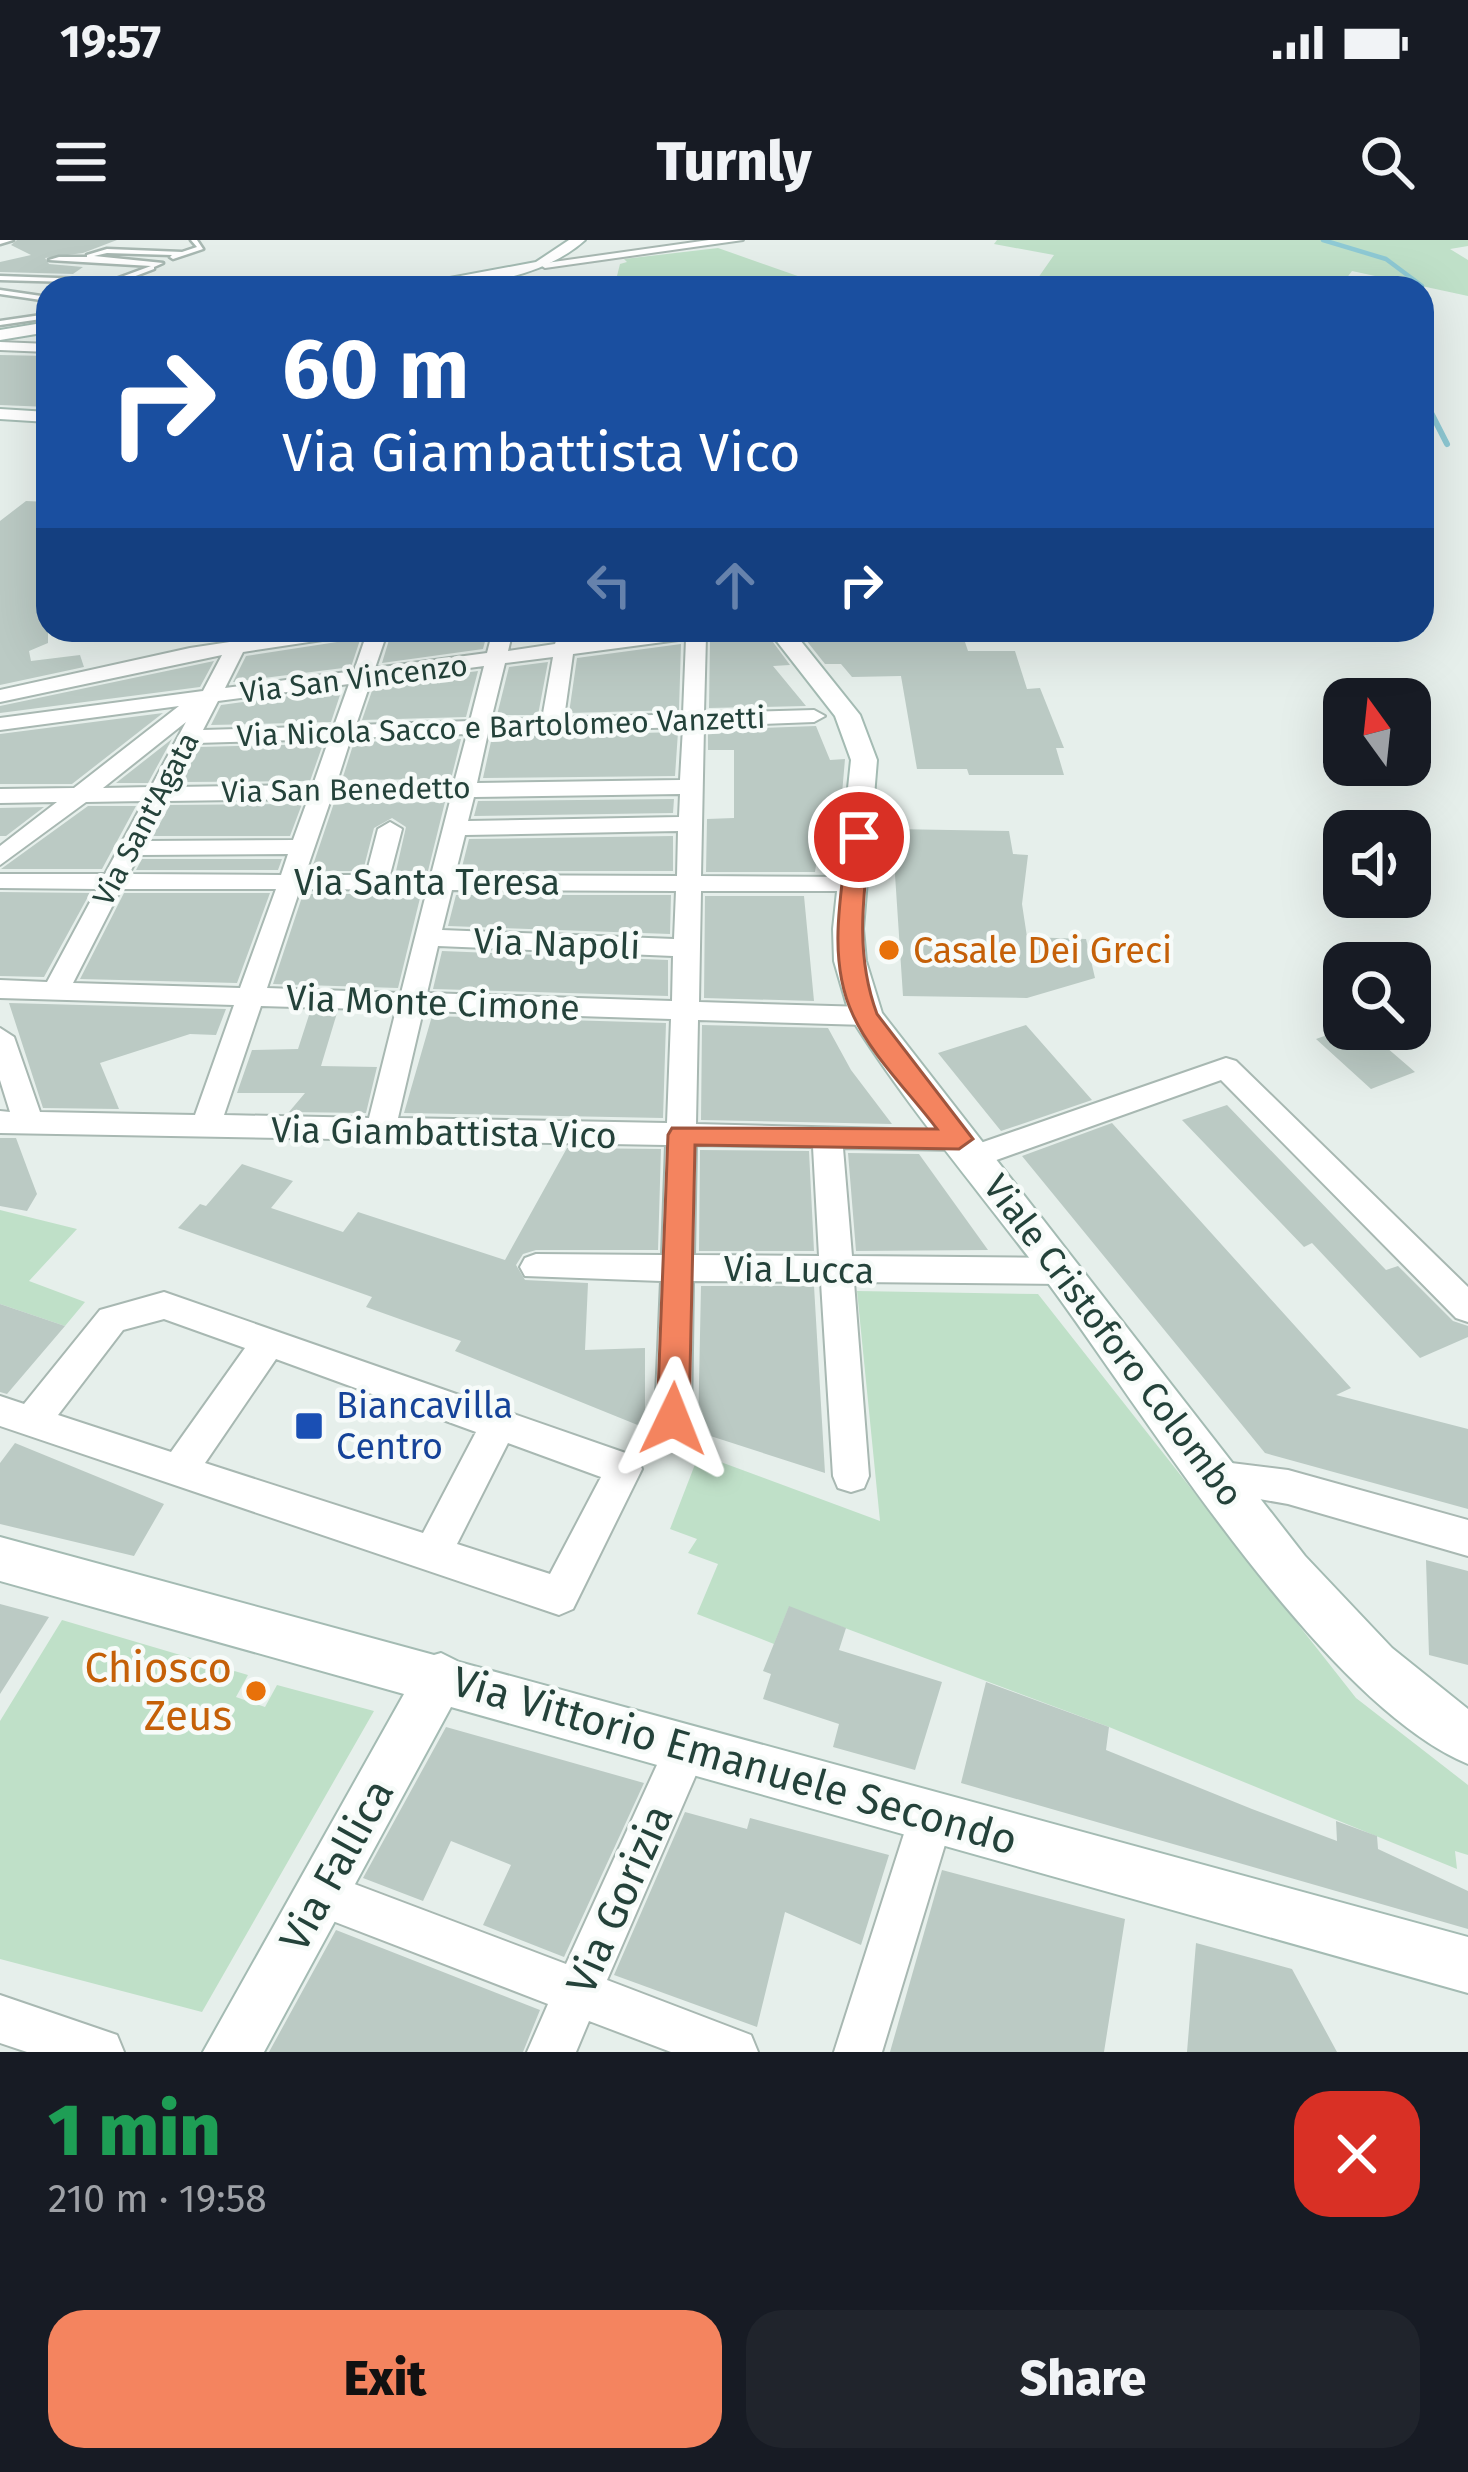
<!DOCTYPE html>
<meta charset="utf-8">
<style>
body{margin:0;font-family:"Fira Sans",sans-serif;background:#20242c;color:#f1f3f6;height:100vh;display:flex;flex-direction:column;font-size:45px;white-space:nowrap}
*{box-sizing:border-box;margin:0}
p{font-size:39px;color:#9ea1a6}
.icon{flex:none;width:66px;height:66px;fill:none;stroke:currentColor;stroke-width:2;stroke-linecap:round;stroke-linejoin:round}
.map{position:relative;height:1812px;overflow:hidden}
.panel{display:flex;flex-direction:column;background:#171b24;flex:1}
.panel>*{flex:none}
.hud{position:absolute;left:36px;top:36px;width:1398px;height:366px;border-radius:36px;box-shadow:0 12px 48px #0002;background:#1a4fa0;color:#fff;overflow:hidden}
.needle{width:78px;rotate:345deg}
.tools{position:absolute;left:1323px;top:438px;display:grid;gap:24px}
.tools a{display:grid;place-items:center;width:108px;height:108px;border-radius:24px;background:#171b24;box-shadow:0 12px 48px #0002;font-size:60px}
.pin{position:absolute;display:grid;place-items:center;width:102px;height:102px;color:#fff;margin:-51px;border:6px solid #fff;border-radius:50%;box-shadow:0 3px 12px #0007}
.me{position:absolute;width:132px;margin:-66px;rotate:2deg;stroke-linejoin:round;filter:drop-shadow(0 0 9px #0008)}
.turn{display:flex;align-items:center;gap:42px;height:252px;padding:0 48px;font-size:54px}
.turn .icon{width:156px;height:156px;stroke-width:2.5}
.turn b{display:block;font-size:84px;line-height:102px}
.lanes{display:flex;align-items:center;height:114px;padding:0 48px;background:#0003;justify-content:center;gap:60px;direction:ltr}
.lanes .off{opacity:.35}
.round{display:grid;place-items:center;flex:none;width:126px;height:126px;border-radius:36px;background:#20242c}
.headline{display:flex;align-items:center;justify-content:space-between;height:204px;padding:0 48px}
h1{font-size:72px;font-weight:800;line-height:90px;color:#1e9e55}
.button{display:flex;gap:24px;margin-top:auto;padding:24px 48px}
.button a{flex:1;height:138px;border-radius:36px;background:#f4845f;color:#111;font-size:48px;font-weight:800;line-height:138px;text-align:center}
.button a+a{background:#20242c;color:#f1f3f6}
.status{display:flex;justify-content:space-between;align-items:center;height:84px;padding:0 60px;background:#171b24;direction:ltr}
.status svg{height:33px;fill:currentColor}
header{display:flex;justify-content:space-between;align-items:center;height:156px;padding:0 48px;background:#171b24;font-size:54px;font-weight:800}
.map>svg:first-child{display:block}
.green{fill:#bfe0c8}
.lines{fill:none;stroke-linecap:round;stroke-linejoin:round}
.stream-far1{stroke:#8ec9d4;stroke-width:4.5}
.stream{stroke:#8ec9d4;stroke-width:6}
.building{fill:#bbcac4}
.lane-casing{stroke:#a8b8b2;stroke-width:5}
.street-casing{stroke:#a8b8b2;stroke-width:4}
.secondary-casing{stroke:#a4bbb3;stroke-width:4}
.lane{fill:#fff;fill-rule:evenodd}
.street{fill:#fff;fill-rule:evenodd}
.secondary{fill:#fff;fill-rule:evenodd}
.route{fill:#f4845f;stroke:#9f563e;stroke-width:3}
.food-dot{fill:#e8710a;stroke:#f7fbf9;stroke-width:4.5}
.transit-dot{fill:#1a4fb4;stroke:#f7fbf9;stroke-width:4.5}
.labels{text-anchor:middle;stroke-width:9;stroke-linejoin:round;paint-order:stroke}
.far-street-label{font-size:30px;fill:#24423a;stroke:#f7fbf9}
.street-label{font-size:36px;fill:#24423a;stroke:#f7fbf9}
.food-label{font-size:36px;fill:#c56008;stroke:#f7fbf9;text-anchor:start}
.transit-label{font-size:36px;fill:#164399;stroke:#f7fbf9;text-anchor:start}
.near-food-label{font-size:42px;fill:#c56008;stroke:#f7fbf9;text-anchor:end}
.near-street-label{font-size:42px;fill:#24423a;stroke:#f7fbf9}
</style>
<div class="status"><b>19:57</b><svg viewBox="0 0 49 12"><path d="M0 12V9h3v3zM5 12V6h3v6zM10 12V3h3v9zM15 12V0h3v12zM26 1h20v11H26zM47 4h2v5h-2z"/></svg></div>
<header><svg class="icon" aria-label="menu" viewBox="0 0 24 24"><path d="M4 6h16M4 12h16M4 18h16"/></svg>Turnly<svg class="icon" aria-label="search" viewBox="0 0 24 24"><circle cx="10" cy="10" r="6"/><path d="M15 15l6 6"/></svg></header>
<div class="map">
<svg width="1468" height="1812" viewBox="0 0 1468 1812">
<rect width="100%" height="100%" fill="#e6efeb"/>
<path class="green" d="M997 0H1468V6L1450 9 1468 20V56L1352 31 1339 48H1031L1054 15 994 4Z
M718 8 832 48H620L616 40 620 24 627 22 624 19Z
M0 970 77 989 29 1041 85 1062 65 1086 0 1064Z
M857 1051 1038 1054 1356 1458 1468 1545V1615L1455 1611 1457 1629 1109 1487 789 1367 774 1404 697 1374 718 1324 688 1313 697 1299 670 1289 699 1214 880 1281Z
M62 1380 248 1435 236 1457 265 1467 277 1445 374 1471 202 1772 0 1719V1481Z"/>
<g class="lines">
<path class="stream-far1" d="M1323 0 1386 19 1422 46 1419 48"/>
<path class="stream" d="M1422 155 1447 204"/>
</g>
<path class="building" d="M17 0H117L83 13 45 18 49 24 83 27 73 34 0 32V22L31 15 11 5Z
M0 115 48 116V167L0 165Z
M26 261 48 262V403L29 411 31 421 80 415 84 427 0 445V281Z
M392 390H488L483 409 382 423Z
M722 390H764L790 425 773 426 806 466 709 468 710 399Z
M798 390H961L968 411H1015L1027 449 1040 448 1064 508H1056L1064 535H969L967 529H917L901 436 852 437 841 424H825Z
M362 394 351 427 233 442 246 416 350 400Z
M681 404 679 470 569 473 577 418Z
M214 421 200 447 0 473V466Z
M548 422 538 475H497L509 427Z
M478 431 466 477 362 480 374 445Z
M342 449 331 482 211 485 221 465Z
M163 473 72 544H0V494Z
M816 486 830 520 845 519 840 577H823L815 632H706L707 579 734 578V510H708V490Z
M678 492 675 536 483 538 492 497Z
M172 499 148 543H116Z
M461 499 451 539 342 540 354 502Z
M323 504 310 541 181 542 199 507Z
M674 559 673 573 474 576 478 561Z
M445 562 428 631H396L406 587 392 578 374 588 363 631H311L334 563Z
M302 564 290 596H153L170 565Z
M88 566H136L102 629H1Z
M0 567V568L44 567 6 596H0Z
M892 589 1009 591 1013 614 1028 615 1022 664 1027 697 1086 699 1095 738 1027 758 903 756Z
M673 596V631H461L469 599Z
M142 619H282L278 630H136Z
M0 652 90 653 44 737 0 736Z
M124 653H270L237 743 80 739Z
M303 654H421L398 748 273 744Z
M456 655H671L670 694 448 686Z
M705 656H804L814 761 704 758Z
M442 711 668 720V756L433 749Z
M9 763 226 769 216 795 190 794 100 823 119 869 43 868Z
M310 772 337 773 321 826 377 827 366 873 289 872 305 853H237L252 810 298 809Z
M432 776 666 783 663 878 404 873Z
M702 785 828 788 851 830 892 884 701 880Z
M1026 785 1092 860 1001 891 938 813Z
M1344 789H1365L1415 832 1371 849 1316 799Z
M1227 865 1386 1030 1398 1026 1453 1081 1468 1086V1097L1420 1118 1312 1003 1304 1007 1182 880Z
M1112 883 1351 1148 1336 1155 1468 1189V1269L1265 1213 1022 916Z
M0 898H16L29 933 37 954 27 971 0 966Z
M567 908 661 909 658 1010H536L523 1014 516 1025 525 1040 588 1043 585 1110 645 1108V1188L455 1111 461 1101 366 1067 372 1057 178 988 200 964 206 966 242 924 293 941 271 968 343 992 358 972 505 1020Z
M700 910 809 911 814 1011H699Z
M848 913 919 914 988 1010 856 1011Z
M701 1046H814L825 1233 698 1192Z
M0 1064 65 1086 7 1154 0 1152Z
M15 1203 164 1264 134 1316 0 1284V1223Z
M1426 1320 1468 1331V1425L1429 1415Z
M0 1364 49 1377 0 1454Z
M789 1366 846 1388 839 1410 942 1442 915 1530 833 1507 839 1484 763 1459 771 1434 763 1431Z
M986 1442 1109 1487 1106 1510 1252 1569 1337 1601 1336 1581 1377 1596 1378 1609 1468 1651V1689L961 1543Z
M446 1487 644 1543 564 1717 483 1685 511 1625 451 1601 423 1661 363 1638Z
M685 1572 747 1589 750 1578 889 1615 861 1705 785 1672 757 1787 614 1735Z
M942 1630 1125 1679 1104 1812H890Z
M336 1690 540 1770 523 1812H269Z
M1196 1703 1292 1729 1337 1812H1187Z"/>
<g class="lines">
<g class="lane-casing">
<path id="lane" d="M0 0H13L0 4Z
M191 0H197L203 9 173 19 170 17 172 15 107 13 94 16 163 23 154 27V29L104 48H95L107 43 0 40V36L113 40 151 26 49 20 59 17H87V15L107 9 182 12 197 7Z
M0 50 48 57V61L0 54Z
M48 74V78L0 85V81Z"/>
</g>
<g class="street-casing">
<path id="street" d="M709 0H743L545 28 539 24Z
M0 102 48 104V112L0 110Z
M310 390H359L349 396 243 412 225 448 354 431 368 390H388L375 428 487 413 493 390H513L508 411 555 404 559 392H573L575 402 664 390H718L706 396 704 473 814 470 825 476 814 482 704 486 701 636 854 637 866 644 854 651H701L699 762 866 767 880 776 866 785 698 780 696 884 970 891 974 899 970 907 959 910 843 908 852 1016 1062 1018 1074 1022 1078 1031 1074 1040 1062 1044 854 1042 869 1236 864 1248 851 1252 838 1248 833 1236 821 1042 693 1041 691 1179 686 1190 673 1194 660 1190 655 1179 661 1041 525 1036 520 1027 525 1018 536 1014 662 1015 666 905 0 893V871L10 872 0 840V788L14 797 40 872 195 875 234 765 0 758V740L47 742 97 649 0 648V634H105L144 561 86 562 0 625V606L57 562 0 563V549L74 548 179 466 0 490V478L203 451 222 415 0 462V450L190 408ZM686 399 683 474 564 478 573 414ZM553 417 542 479 491 480 505 423ZM484 426 470 481 356 485 371 441ZM349 444 334 486 203 490 218 461ZM186 482 151 547 103 548ZM683 487 680 540 477 543 488 493ZM467 494 454 543 336 545 351 498ZM329 499 313 545 174 547 196 503ZM680 554 679 577 468 581 474 557ZM451 557 431 635H390L402 589 390 582 378 589 366 635H305L331 559ZM308 559 293 600 146 601 167 561ZM678 591 677 636 455 635 465 595ZM288 614 281 635 129 634 139 615ZM121 649H276L240 748 73 743ZM300 649 427 650 401 753 267 748ZM452 650 676 651 674 699 442 690ZM438 706 673 716 672 761 427 753ZM261 766 396 770 369 878 224 875ZM423 771 671 779 667 883 398 878ZM696 905 813 907 819 1016 694 1015Z
M1226 818 1236 821 1468 1047V1082L1456 1078 1221 840 974 928 963 925 959 917 963 909Z
M164 1052 637 1217 642 1229 573 1369 559 1375 0 1186V1156L24 1164 100 1070ZM164 1079 245 1108 171 1212 58 1175 123 1090ZM276 1119 476 1192 423 1293 205 1223ZM508 1203 601 1237 550 1334 457 1304Z
M1215 1221 1288 1230 1468 1280V1316L1288 1264 1202 1249 1197 1237 1202 1225Z
M687 1486 702 1492 708 1507 607 1740 751 1795 758 1812H671L589 1781 576 1812H527L548 1764 304 1670 297 1654 304 1638 320 1631 566 1724 672 1492Z
M932 1553 947 1560 954 1575 882 1812H834L910 1575 917 1560Z
M0 1755 117 1795 124 1812H27L0 1803Z"/>
</g>
<g class="secondary-casing">
<path id="secondary" d="M569 0H585C537 43 458 48 396 48L536 22Z
M48 82V92L0 100V90Z
M0 169 48 172V182L0 179Z
M768 390H792L860 475 877 520 863 689 866 721 882 773 1305 1316 1392 1408 1468 1469V1524C1323 1464 1147 1177 1051 1047 986 959 907 868 850 776L834 721 833 689 851 520 835 476Z
M0 1297 434 1415 441 1413 459 1422 1468 1697V1753L451 1467 264 1812H203L404 1454 0 1341Z"/>
</g>
<use href="#lane" class="lane"/>
<use href="#street" class="street"/>
<use href="#secondary" class="secondary"/>
</g>
<path class="route" d="M859 591 870 597C863 658 855 715 877 774L973 899 959 909 695 905 689 1179 685 1189 673 1193 662 1189 657 1179 668 895 672 888 937 889C910 853 871 815 853 775 827 720 841 654 848 597Z"/>
<g class="food-dot">
<circle cx="889" cy="710" r="12"/>
<circle cx="256" cy="1451" r="12"/>
</g>
<rect class="transit-dot" x="294" y="1171" width="30" height="30" rx="6"/>
<g class="labels">
<g class="far-street-label">
<text transform="translate(354 439) rotate(-7)" y="10">Via San Vincenzo</text>
<text transform="translate(501 487) rotate(-2)" y="10">Via Nicola Sacco e Bartolomeo Vanzetti</text>
<text transform="translate(346 550) rotate(-1)" y="10">Via San Benedetto</text>
<text transform="translate(146 579) rotate(-62)" y="10">Via Sant'Agata</text>
</g>
<g class="street-label">
<text x="427" y="655">Via Santa Teresa</text>
<text transform="translate(557 703) rotate(2)" y="13">Via Napoli</text>
<text transform="translate(433 762) rotate(2)" y="13">Via Monte Cimone</text>
<text transform="translate(444 892) rotate(1)" y="13">Via Giambattista Vico</text>
<text transform="translate(799 1029) rotate(1)" y="13">Via Lucca</text>
<text transform="translate(1114 1100) rotate(53)" y="13">Viale Cristoforo Colombo</text>
</g>
<g class="food-label">
<text x="913" y="723">Casale Dei Greci</text>
</g>
<g class="transit-label">
<text x="336" y="1178">Biancavilla<tspan x="336" dy="41">Centro</tspan></text>
</g>
<g class="near-food-label">
<text x="232" y="1442">Chiosco<tspan x="232" dy="48">Zeus</tspan></text>
</g>
<g class="near-street-label">
<text transform="translate(735 1520) rotate(16)" y="15">Via Vittorio Emanuele Secondo</text>
<text transform="translate(336 1625) rotate(-61)" y="15">Via Fallica</text>
<text transform="translate(619 1659) rotate(-66)" y="15">Via Gorizia</text>
</g>
</g>
</svg>
<div class="tools">
<a><svg class="needle" viewBox="-14 -14 28 28"><path d="M0-13l5 13h-10z" fill="#e53935"/><path d="M0 13l5-13h-10z" fill="#9ea1a6"/></svg></a>
<a><svg class="icon" aria-label="sound" viewBox="0 0 24 24"><path d="M4 9h4l5-4v14l-5-4H4zM17 9q2 3 0 6"/></svg></a>
<a><svg class="icon" aria-label="search" viewBox="0 0 24 24"><circle cx="10" cy="10" r="6"/><path d="M15 15l6 6"/></svg></a>
</div>
<div class="pin" style="left:859px;top:597px;background:#d93025"><svg class="icon" aria-label="arrive" viewBox="0 0 24 24"><path d="M6 21V4h12l-3 4 3 4H6"/></svg></div>
<svg class="me" style="left:673px;top:1179px" viewBox="-20 -20 40 40"><path d="M0-17L14 15 0 8-14 15z" fill="#f4845f" stroke="#fff" stroke-width="4"/></svg>
<div class="hud">
<div class="turn"><svg class="icon" aria-label="right" viewBox="0 0 24 24"><path d="M7 20v-9h11M14 6l5 5-5 5"/></svg><div><b>60 m</b>Via Giambattista Vico</div></div>
<div class="lanes"><svg class="icon off" aria-label="left" viewBox="0 0 24 24"><path d="M17 20v-9H6M10 6l-5 5 5 5"/></svg><svg class="icon off" aria-label="ahead" viewBox="0 0 24 24"><path d="M12 20V5M6 11l6-6 6 6"/></svg><svg class="icon" aria-label="right" viewBox="0 0 24 24"><path d="M7 20v-9h11M14 6l5 5-5 5"/></svg></div>
</div>
</div>
<section class="panel">
<div class="headline"><div><h1>1 min</h1><p>210 m · 19:58</p></div><a class="round" style="background:#d93025;color:#fff"><svg class="icon" aria-label="close" viewBox="0 0 24 24"><path d="M6 6l12 12M18 6L6 18"/></svg></a></div>
<div class="button"><a>Exit</a><a>Share</a></div>
</section>
